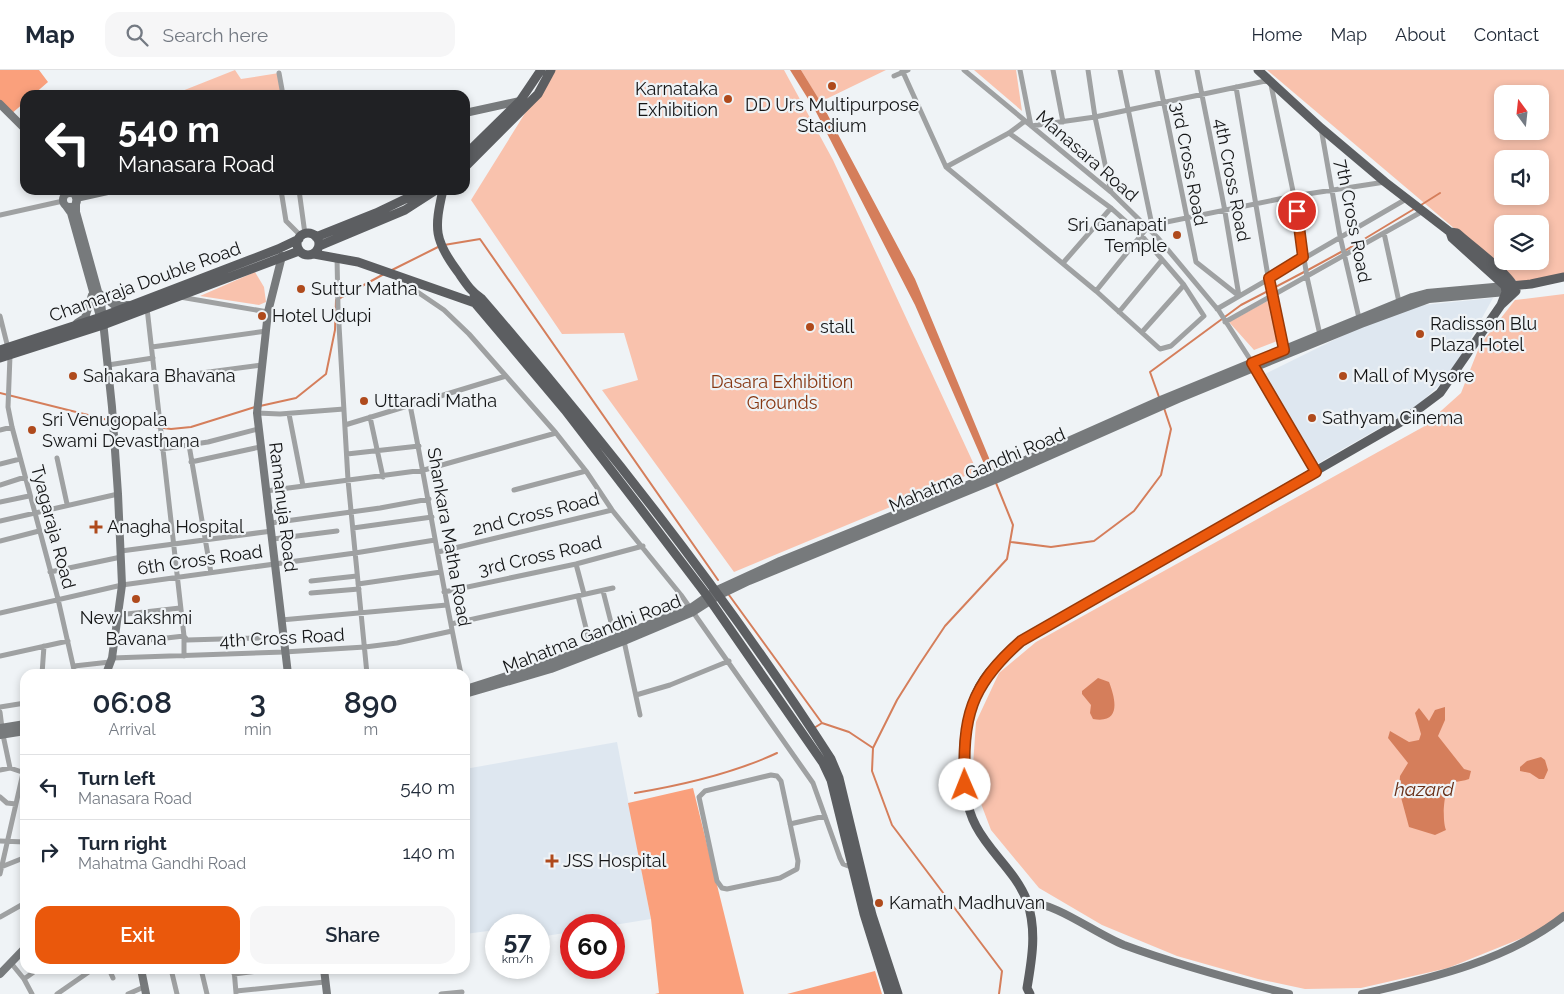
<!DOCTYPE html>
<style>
body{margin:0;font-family:Raleway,sans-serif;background:#f6f6f7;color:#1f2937;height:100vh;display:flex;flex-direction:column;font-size:19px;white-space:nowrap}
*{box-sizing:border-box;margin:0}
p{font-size:16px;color:#747a83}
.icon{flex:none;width:28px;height:28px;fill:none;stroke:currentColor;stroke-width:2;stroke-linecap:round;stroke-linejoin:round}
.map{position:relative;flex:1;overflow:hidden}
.drawer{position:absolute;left:20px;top:599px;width:450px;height:305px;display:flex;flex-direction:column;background:#fff;border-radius:15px;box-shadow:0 2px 8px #0003}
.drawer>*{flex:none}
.top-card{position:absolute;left:20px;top:20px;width:450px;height:105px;border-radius:15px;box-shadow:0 2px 8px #0003;background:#202124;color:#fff;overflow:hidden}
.needle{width:32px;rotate:345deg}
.controls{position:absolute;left:1494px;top:15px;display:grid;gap:10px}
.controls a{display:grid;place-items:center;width:55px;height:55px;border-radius:10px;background:#fff;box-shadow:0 2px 8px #0003;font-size:25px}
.speed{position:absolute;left:485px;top:844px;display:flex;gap:10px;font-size:25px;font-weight:700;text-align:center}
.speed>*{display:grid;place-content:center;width:65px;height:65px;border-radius:50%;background:#fff;box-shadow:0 2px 8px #0003;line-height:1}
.speed small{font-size:12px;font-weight:400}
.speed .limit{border:8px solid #d22;background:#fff;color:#111}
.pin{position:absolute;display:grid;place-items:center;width:42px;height:42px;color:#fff;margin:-21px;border:2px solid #fff;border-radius:50%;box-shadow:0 1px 5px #0007}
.me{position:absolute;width:55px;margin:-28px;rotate:359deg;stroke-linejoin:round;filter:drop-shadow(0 0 4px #0008)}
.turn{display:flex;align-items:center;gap:18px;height:105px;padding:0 15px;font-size:22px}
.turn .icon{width:65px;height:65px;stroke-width:2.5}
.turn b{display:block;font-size:35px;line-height:42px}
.eta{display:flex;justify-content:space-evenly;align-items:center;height:85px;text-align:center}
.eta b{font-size:30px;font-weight:600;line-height:35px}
.primary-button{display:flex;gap:10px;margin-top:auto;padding:10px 15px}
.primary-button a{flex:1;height:58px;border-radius:15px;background:#ea580c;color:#fff;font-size:20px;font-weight:600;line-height:58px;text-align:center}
.primary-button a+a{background:#f6f6f7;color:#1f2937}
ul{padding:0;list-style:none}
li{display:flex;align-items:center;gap:15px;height:65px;padding:0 15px;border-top:1px solid #e0e1e3}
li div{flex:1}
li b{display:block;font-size:19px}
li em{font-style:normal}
header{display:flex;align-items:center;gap:30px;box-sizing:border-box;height:70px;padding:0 25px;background:#fff;border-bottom:1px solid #e0e1e3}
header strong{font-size:24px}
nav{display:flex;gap:28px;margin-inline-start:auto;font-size:18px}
.search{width:350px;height:45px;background:#f6f6f7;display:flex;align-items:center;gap:12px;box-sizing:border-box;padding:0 18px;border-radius:15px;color:#747a83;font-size:19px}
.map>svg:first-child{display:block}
.built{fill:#dee7f0}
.green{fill:#f9c2ad;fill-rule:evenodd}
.forest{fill:#faa07c}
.water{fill:#d57e5b}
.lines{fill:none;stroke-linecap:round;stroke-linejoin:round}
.stream{stroke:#d57e5b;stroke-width:2}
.street{stroke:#9fa1a2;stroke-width:5}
.secondary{stroke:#777a7c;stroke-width:8}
.primary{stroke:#5c5e61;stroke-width:9}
.route-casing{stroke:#983908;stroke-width:12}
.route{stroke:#ea580c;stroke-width:9}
.poi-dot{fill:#af4a1c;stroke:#eff3f6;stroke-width:2}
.labels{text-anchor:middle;stroke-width:4.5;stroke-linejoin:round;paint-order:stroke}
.poi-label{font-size:18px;fill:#141516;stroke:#eff3f6;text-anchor:start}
.street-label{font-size:18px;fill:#141516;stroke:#eff3f6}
.park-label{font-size:18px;fill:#863712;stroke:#eff3f6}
.water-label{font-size:19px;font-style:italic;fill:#682f17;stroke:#eff3f6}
</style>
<header>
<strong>Map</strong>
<div class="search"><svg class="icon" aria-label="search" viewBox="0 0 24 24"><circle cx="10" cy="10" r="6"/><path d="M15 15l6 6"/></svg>Search here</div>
<nav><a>Home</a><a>Map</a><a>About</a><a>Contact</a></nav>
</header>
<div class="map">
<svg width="1564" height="924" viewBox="0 0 1564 924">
<rect width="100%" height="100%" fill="#eff3f6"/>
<path class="built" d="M1493 228 1451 304 1416 337 1315 395 1265 304 1356 259 1413 236Z
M617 672 651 849 614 855H571V862L539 867V855H496V860L465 864V699Z"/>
<path class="green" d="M235 0 241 9 279 3 282 25H172Z
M555 0H784L833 90 977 401 734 502 602 320 638 310 624 263 562 264 471 130 542 16Z
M801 0H886L820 32Z
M974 0H1016L1022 41Z
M1267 0H1564V204L1520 214ZM1502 24H1540V61H1502ZM1502 89H1540V126H1502ZM1502 154H1540V191H1502Z
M255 202 264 217 266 232 259 235 200 226Z
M1564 224V843L1542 860 1448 898 1361 918 1305 919 1258 909 1177 886 1102 855 1039 818 991 760 972 710 976 652 999 603 1036 572 1423 357 1461 323 1480 275 1515 230Z
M1271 229 1280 270 1254 280 1229 252Z"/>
<path class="forest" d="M0 0H39L48 12 33 25H25V32L10 45 0 34Z
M693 718 744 924H655L659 923 651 849 628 733Z
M875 901 882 924H787Z"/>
<path class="water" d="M790 0H801L823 36 915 209 994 400 988 403 915 235 815 40Z
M1098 608 1109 612C1116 630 1121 654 1093 649L1090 643 1091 635 1082 624V621Z
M1445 637V650L1438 666 1464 699 1471 701 1469 709C1464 711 1458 711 1453 713 1443 717 1442 750 1446 760L1435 765 1409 757 1399 720 1400 706 1408 693 1388 668 1390 661 1409 672 1419 670 1421 664 1415 643 1419 638 1429 651 1435 640Z
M1541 687 1545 690 1548 700 1544 709H1539L1530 703 1520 701V697L1527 691Z"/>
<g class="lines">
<path class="stream" d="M1421 135 1440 123
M444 175 480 169 718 510
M1346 180 1414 139
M1308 200 1341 182
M390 201 440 176
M340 228 384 204
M0 323 112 351
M1159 327 1150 302 1241 235 1304 202
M260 336 296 328 326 304 335 260 336 230
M116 352 171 359 191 357 255 337
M996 413 1013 455 1007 489 945 556 919 595 897 630 873 678 872 701 892 755 1002 901 999 924
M1011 472 1051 477 1094 471 1134 441 1161 405 1171 359 1164 338
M729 525 822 653 849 662 873 678
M814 658 822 653
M635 723C683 715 732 704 777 683"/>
<path class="street" d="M902 0 946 97 1096 221 1160 279 1171 276 1204 246 1184 215 1141 165 1111 138 1009 63
M964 0 1111 122 1158 168 1219 241 1255 297 1315 401
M1020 0 1031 56 1095 47 1270 10 1294 126 1307 207 1320 265
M1053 0 1063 52
M1088 0 1095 47 1111 122
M1120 0 1152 155
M1157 0 1196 192 1239 226
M1197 0 1224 136 1239 226
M279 3 283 25
M894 6 908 0
M1236 17 1271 224 1284 280
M1321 58 1340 166 1359 248
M946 97 1009 63 1025 51
M281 120 286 151 301 166
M299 120 305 164
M0 145 63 131
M1384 163 1399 232
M337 187 338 238 348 410 367 604
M1063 193 1111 138
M409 212 416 221 444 240 469 264 556 363 586 401 612 440 681 525 813 713 840 788 843 794 851 797
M1096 221 1147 158 1152 155 1294 126 1385 112
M180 227 268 242
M147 238 184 566V586
M1217 239 1408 128
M1119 242 1162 190
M0 246 10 286 8 337 12 357 58 529 75 604
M1225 252 1423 141
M1143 261 1184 215
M152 277 266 261
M108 295 153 288
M171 307 262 295
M410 335C428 424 442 515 461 604
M257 343 280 344 344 339
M289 344 303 416
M370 347 383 407
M345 355 506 306
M0 360 12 357
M189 375 211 503
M162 379 208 372 258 359
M347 384 419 376
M57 388 67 434
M191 392 260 377
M0 394 20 389
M0 415 25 407
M514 420 586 401
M266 421 424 400 556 363
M0 432 29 426
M0 451 118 424
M271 453 380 438 429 429
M353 458 432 447
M273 469 337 461
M0 471 39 461
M121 481 272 461
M438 482 612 440
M576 494 584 524
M50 502 121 487
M311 511 357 506
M358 514 441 502
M603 521 615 568
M444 522 576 494 643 476
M311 523 359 519
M578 526 591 578
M0 543 122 515 355 483 435 470
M118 545 180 538
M281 550 447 535
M451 554 613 518
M624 571 640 645
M114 574 184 566 187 570 259 568
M0 586 68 571
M112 588 284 582 365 577 397 573 452 561
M74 596 110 592
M42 604 44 576
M636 625 670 615 729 591
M0 637 25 633
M0 642 2 658
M3 665 10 698
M0 700 10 698 25 703
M771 705 777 706 781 711 798 791 797 799 780 808 727 819 722 818 717 811 699 727 705 721Z
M0 727 7 733 16 734
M790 754 825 746
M0 771 25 772
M1 797 21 789 25 790
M0 804 23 703
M0 847 25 833
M11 893 24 909 32 924
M109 899 113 908
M171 899 177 924
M201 899 207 924
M234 899 236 923
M234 904 273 899
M24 909 38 899
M236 921 325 912
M57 924 93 899
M128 924 144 917
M441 924 462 922"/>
<path class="secondary" d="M0 34 25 59
M465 43 520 31
M63 130a7 7 0 1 1 14 0a7 7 0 1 1-14 0Z
M76 128 112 120
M76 132V142L101 232 112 337 118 424 122 515 112 588 106 604
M66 136 71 143 99 243
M282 186 268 242 257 343 288 604
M99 223 114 235H128
M77 253 85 248 92 225
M469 618 548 593 615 568 692 537 715 521 780 491 987 407 1163 329 1412 227 1427 223 1505 216
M465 624 551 599 624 571 693 542 718 526 749 511 997 409 1178 329 1361 254 1429 229 1506 222
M0 658 25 654
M0 665 25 661
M1027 832C1057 833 1094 863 1124 875 1178 895 1234 910 1289 924
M141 899 146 924
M324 899 327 924
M0 904 25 878
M1362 924C1431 908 1507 891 1564 846"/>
<path class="primary" d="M1258 0 1321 58 1385 112 1450 162 1457 163C1470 175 1513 206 1516 221L1501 235 1506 222 1505 216 1452 168 1450 162
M465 85 520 31 541 0
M465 97 538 24 551 0
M443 120C434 159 434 170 458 202 465 212 471 222 481 228 607 374 727 527 831 689L839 708 872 845 898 924
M297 174a11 11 0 1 1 22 0a11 11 0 1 1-22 0Z
M316 167 376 143 424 120
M319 176 405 140 436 120
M314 184 358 192 475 233 478 231
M1510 216 1531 214 1564 207
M474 223 475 233 565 340 638 435 705 523 823 693 831 710 864 844 889 924
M0 280 101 247 278 179 299 169
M0 288 103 255 299 181
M1030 924 1027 918C1032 889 1037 860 1027 831 1016 802 990 783 976 756 956 719 960 644 984 609 994 594 1008 583 1021 571L1404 350 1440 323 1501 235"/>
</g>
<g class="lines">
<g class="route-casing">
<path id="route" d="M965 715C962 647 970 616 1021 571L1316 402 1252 293 1284 280 1269 208 1303 187 1297 141"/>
</g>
<use href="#route" class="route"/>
</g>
<g class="poi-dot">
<circle cx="832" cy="16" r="5"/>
<circle cx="728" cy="29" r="5"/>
<circle cx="1177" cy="165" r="5"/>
<circle cx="301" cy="219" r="5"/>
<circle cx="262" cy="246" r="5"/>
<circle cx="810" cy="257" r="5"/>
<circle cx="1420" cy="264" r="5"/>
<circle cx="73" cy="306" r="5"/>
<circle cx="1343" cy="306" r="5"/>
<circle cx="364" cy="331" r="5"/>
<circle cx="1312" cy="348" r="5"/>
<circle cx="32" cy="360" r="5"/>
<path d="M93.5 449.5h5v5h5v5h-5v5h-5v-5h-5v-5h5z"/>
<circle cx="136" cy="529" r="5"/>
<path d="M549.5 783.5h5v5h5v5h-5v5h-5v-5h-5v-5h5z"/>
<circle cx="879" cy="833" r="5"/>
</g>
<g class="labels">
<g class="poi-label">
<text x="718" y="25" text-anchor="end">Karnataka<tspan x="718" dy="21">Exhibition</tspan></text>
<text x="832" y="41" text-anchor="middle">DD Urs Multipurpose<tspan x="832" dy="21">Stadium</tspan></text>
<text x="1167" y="161" text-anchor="end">Sri Ganapati<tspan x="1167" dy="21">Temple</tspan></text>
<text x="311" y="225">Suttur Matha</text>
<text x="272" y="252">Hotel Udupi</text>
<text x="1430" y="260">Radisson Blu<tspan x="1430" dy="21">Plaza Hotel</tspan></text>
<text x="820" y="263">stall</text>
<text x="83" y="312">Sahakara Bhavana</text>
<text x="1353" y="312">Mall of Mysore</text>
<text x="374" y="337">Uttaradi Matha</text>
<text x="1322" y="354">Sathyam Cinema</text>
<text x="42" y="356">Sri Venugopala<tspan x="42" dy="21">Swami Devasthana</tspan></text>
<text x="107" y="463">Anagha Hospital</text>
<text x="136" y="554" text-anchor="middle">New Lakshmi<tspan x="136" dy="21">Bavana</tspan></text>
<text x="563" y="797">JSS Hospital</text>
<text x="889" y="839">Kamath Madhuvan</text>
</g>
<g class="street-label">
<text transform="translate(1087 86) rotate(41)" y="6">Manasara Road</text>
<text transform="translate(1189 94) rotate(79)" y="6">3rd Cross Road</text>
<text transform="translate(1232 110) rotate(79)" y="6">4th Cross Road</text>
<text transform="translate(1353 151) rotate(79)" y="6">7th Cross Road</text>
<text transform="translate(145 212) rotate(-20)" y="6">Chamaraja Double Road</text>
<text transform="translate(977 400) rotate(-23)" y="6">Mahatma Gandhi Road</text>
<text transform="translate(283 437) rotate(83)" y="6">Ramanuja Road</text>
<text transform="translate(536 444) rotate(-14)" y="6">2nd Cross Road</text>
<text transform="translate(53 457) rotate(75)" y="6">Tyagaraja Road</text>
<text transform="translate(449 467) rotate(80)" y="6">Shankara Matha Road</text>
<text transform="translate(540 486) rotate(-13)" y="6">3rd Cross Road</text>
<text transform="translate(200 490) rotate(-8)" y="6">6th Cross Road</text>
<text transform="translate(592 564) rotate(-21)" y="6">Mahatma Gandhi Road</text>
<text transform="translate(282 568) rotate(-3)" y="6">4th Cross Road</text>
</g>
<g class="park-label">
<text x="782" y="318">Dasara Exhibition<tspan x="782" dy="21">Grounds</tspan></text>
</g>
<g class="water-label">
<text x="1424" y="726">hazard</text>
</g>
</g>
</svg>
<div class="controls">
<a><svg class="needle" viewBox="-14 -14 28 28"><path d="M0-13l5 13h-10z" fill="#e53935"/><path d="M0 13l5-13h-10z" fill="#747a83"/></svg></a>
<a><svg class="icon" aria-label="sound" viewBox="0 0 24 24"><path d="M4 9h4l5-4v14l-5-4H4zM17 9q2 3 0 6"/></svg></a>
<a><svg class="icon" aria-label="layers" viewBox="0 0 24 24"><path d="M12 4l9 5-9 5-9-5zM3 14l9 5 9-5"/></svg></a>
</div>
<div class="speed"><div>57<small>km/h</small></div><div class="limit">60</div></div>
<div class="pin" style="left:1297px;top:141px;background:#d93025"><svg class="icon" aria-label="arrive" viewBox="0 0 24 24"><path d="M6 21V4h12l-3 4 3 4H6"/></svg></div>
<svg class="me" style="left:965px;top:715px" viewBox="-20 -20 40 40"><circle r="19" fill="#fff"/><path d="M0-13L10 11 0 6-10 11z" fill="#ea580c"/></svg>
<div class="top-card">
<div class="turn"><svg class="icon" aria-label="left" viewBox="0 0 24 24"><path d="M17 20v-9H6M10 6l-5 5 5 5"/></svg><div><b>540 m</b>Manasara Road</div></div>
</div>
<section class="drawer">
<div class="eta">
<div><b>06:08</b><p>Arrival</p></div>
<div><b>3</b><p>min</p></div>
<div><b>890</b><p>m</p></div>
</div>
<ul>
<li><svg class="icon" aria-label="left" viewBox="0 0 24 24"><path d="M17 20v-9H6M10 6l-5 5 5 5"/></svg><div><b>Turn left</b><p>Manasara Road</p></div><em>540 m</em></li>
<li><svg class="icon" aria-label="right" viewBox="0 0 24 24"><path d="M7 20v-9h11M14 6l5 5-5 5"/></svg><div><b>Turn right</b><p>Mahatma Gandhi Road</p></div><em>140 m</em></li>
</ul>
<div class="primary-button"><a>Exit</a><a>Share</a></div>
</section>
</div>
